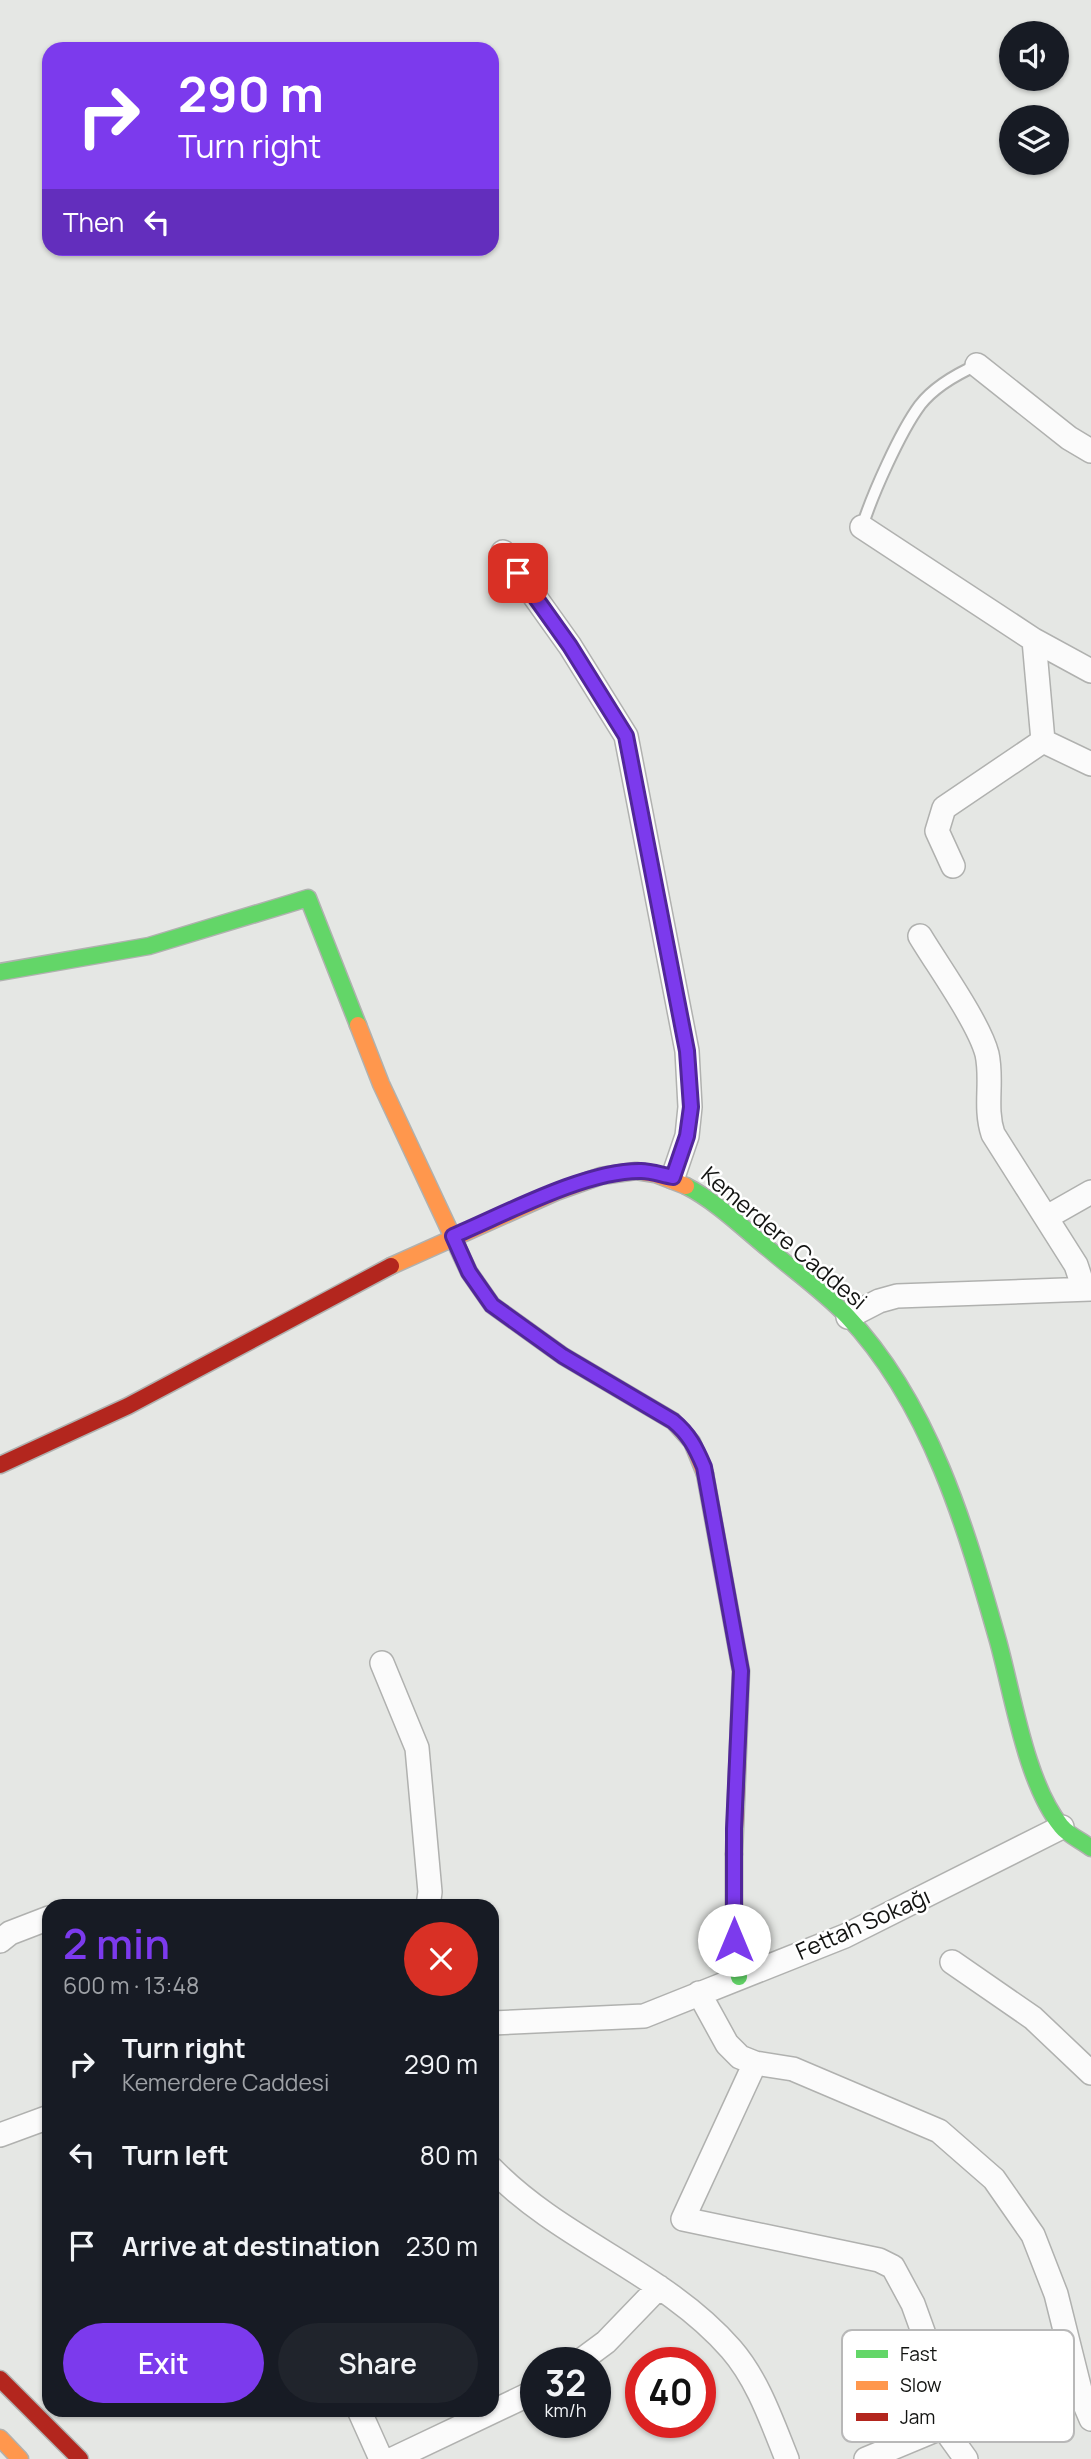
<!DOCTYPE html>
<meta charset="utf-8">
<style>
body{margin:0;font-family:Manrope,sans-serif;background:#20242c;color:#f1f3f6;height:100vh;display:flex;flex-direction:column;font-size:26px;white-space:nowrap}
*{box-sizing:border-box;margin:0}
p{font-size:23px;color:#9ea1a6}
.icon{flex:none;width:38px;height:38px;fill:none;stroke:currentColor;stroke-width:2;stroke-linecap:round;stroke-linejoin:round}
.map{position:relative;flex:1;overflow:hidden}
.drawer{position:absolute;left:42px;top:1899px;width:457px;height:518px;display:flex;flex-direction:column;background:#171b24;border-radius:21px;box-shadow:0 2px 5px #0004}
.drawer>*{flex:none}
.hud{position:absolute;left:42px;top:42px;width:457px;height:214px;border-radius:21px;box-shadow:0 2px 5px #0004;background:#7c3aed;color:#fff;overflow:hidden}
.buttons{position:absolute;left:999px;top:21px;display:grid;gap:14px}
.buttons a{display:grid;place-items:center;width:70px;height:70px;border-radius:50%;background:#171b24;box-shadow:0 2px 5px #0004;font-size:35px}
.speed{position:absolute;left:520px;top:2347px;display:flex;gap:14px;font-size:35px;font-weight:700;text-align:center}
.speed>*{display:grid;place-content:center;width:91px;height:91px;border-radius:50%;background:#171b24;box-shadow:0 2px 5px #0004;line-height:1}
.speed small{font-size:18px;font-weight:400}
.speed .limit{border:10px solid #d22;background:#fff;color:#111}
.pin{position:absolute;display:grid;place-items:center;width:60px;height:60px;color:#fff;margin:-30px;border-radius:14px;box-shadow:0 4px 10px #0006}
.me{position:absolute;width:77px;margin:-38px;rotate:0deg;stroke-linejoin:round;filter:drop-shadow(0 0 5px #0008)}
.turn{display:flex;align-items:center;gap:24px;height:147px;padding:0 21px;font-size:32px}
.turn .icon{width:91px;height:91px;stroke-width:2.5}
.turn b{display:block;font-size:49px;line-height:60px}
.then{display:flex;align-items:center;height:66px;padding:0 21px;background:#0003;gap:14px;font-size:26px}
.round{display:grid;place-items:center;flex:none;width:74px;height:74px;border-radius:37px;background:#20242c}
.summary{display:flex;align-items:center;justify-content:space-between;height:119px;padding:0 21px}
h1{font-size:42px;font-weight:600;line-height:52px;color:#7c3aed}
.primary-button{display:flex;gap:14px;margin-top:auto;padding:14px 21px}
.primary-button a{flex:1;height:80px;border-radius:42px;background:#7c3aed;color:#fff;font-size:28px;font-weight:600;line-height:80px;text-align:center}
.primary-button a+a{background:#20242c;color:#f1f3f6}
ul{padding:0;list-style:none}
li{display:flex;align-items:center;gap:21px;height:91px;padding:0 21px}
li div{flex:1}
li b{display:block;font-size:26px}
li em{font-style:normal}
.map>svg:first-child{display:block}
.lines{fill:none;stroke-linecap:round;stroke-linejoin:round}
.lane-casing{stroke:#b0b1af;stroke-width:14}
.street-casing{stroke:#b0b1af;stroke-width:26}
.fast-casing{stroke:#b0b1af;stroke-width:19}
.slow-casing{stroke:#b0b1af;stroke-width:19}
.jam-casing{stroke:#b0b1af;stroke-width:19}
.lane{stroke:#fbfbfb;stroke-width:10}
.street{stroke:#fbfbfb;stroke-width:23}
.fast{stroke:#63d668;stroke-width:16}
.slow{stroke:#ff974d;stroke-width:16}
.jam{stroke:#b3261e;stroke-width:16}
.route-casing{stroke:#51269a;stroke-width:18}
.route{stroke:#7c3aed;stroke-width:12}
.labels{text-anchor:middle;stroke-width:5;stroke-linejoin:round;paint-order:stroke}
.street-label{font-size:23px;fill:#131412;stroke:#fff}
.key{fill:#fff;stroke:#b8b8b8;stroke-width:2}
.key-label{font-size:19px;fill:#131412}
</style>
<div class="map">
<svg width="1091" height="2459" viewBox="0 0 1091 2459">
<rect width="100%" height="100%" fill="#e5e7e4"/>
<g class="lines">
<g class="lane-casing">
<path id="lane" d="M862 527C872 495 900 432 920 405 934 387 957 374 977 365"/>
</g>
<g class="street-casing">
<path id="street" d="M977 365 1069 438 1091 451
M862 527 1034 640 1091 671
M503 552 570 646 626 736 687 1051 690 1107 687 1136 673 1177
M1034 640 1043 741
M1043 741 1091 764
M953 866 937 831 944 808 1043 741
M920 936C938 966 979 1023 987 1054 993 1081 984 1107 993 1134L1076 1265 1084 1289
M1047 1217 1091 1192
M848 1317 879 1301 897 1296 1091 1289
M382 1663 417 1748 430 1892 428 1906
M0 1941 10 1933 49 1918
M952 1962 1033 2018 1091 2073
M699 1993 727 2044 740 2057 755 2063 793 2069 939 2131 994 2179 1033 2235 1056 2294 1082 2398 1091 2419
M492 2023 644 2016 845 1936 1062 1827
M755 2063 683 2219 879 2260 893 2267 913 2304 939 2376 943 2427 966 2459
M0 2135 49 2117
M492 2169C562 2241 665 2273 731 2349 758 2380 772 2422 787 2459
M579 2362 606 2342 659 2287
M359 2410 381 2459
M393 2459 536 2391
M866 2459 943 2427"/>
</g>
<g class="fast-casing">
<path id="fast" d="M0 972 149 946 308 898 358 1025
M686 1186C717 1202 743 1228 770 1250 796 1272 824 1292 847 1316 930 1403 966 1528 998 1641 1013 1695 1026 1783 1061 1826 1068 1835 1082 1841 1091 1848
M734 1854V1954L739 1977"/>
</g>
<g class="slow-casing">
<path id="slow" d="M358 1025 381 1084 469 1272 492 1305 563 1356 673 1421 692 1442 705 1474
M391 1266 556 1192 601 1176 636 1171 655 1174 686 1186
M0 2438 20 2459"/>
</g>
<g class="jam-casing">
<path id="jam" d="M0 1465 128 1406 391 1266
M705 1474 741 1671 734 1854
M0 2379 80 2459"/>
</g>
<use href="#lane" class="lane"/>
<use href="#street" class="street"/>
<use href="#fast" class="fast"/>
<use href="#slow" class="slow"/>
<use href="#jam" class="jam"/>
</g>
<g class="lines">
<g class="route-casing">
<path id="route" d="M518 573 570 646 626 736 687 1051 691 1107 687 1136 673 1177C662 1175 651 1171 641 1171 586 1170 505 1214 453 1236L469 1272 492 1305 563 1356 673 1421C689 1434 696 1448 704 1467L741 1671 734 1829V1940"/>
</g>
<use href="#route" class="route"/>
</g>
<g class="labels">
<g class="street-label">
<text transform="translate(784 1238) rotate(40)" y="8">Kemerdere Caddesi</text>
<text transform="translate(863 1924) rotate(-24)" y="8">Fettah Sokağı</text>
</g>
</g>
<rect x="842" y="2330" width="232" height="112" rx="10" class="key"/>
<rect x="856" y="2350" width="32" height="8" fill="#63d668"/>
<rect x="856" y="2381" width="32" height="9" fill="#ff974d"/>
<rect x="856" y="2413" width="32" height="8" fill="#b3261e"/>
<g class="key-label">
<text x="900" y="2361">Fast</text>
<text x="900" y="2392">Slow</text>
<text x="900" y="2424">Jam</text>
</g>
</svg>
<div class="buttons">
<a><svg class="icon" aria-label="sound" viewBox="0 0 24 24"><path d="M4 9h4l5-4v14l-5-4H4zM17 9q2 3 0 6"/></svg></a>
<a><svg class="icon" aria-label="layers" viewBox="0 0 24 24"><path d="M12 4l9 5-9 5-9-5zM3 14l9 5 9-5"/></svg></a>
</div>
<div class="speed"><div>32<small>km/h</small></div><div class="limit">40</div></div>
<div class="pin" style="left:518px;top:573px;background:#d93025"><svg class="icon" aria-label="arrive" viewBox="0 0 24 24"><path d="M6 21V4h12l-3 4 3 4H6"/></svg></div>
<svg class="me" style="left:734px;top:1940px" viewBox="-20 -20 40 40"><circle r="19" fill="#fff"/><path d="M0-13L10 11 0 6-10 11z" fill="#7c3aed"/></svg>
<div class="hud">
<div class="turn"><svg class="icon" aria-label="right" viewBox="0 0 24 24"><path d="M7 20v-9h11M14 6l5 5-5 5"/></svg><div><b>290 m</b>Turn right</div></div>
<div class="then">Then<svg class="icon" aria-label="left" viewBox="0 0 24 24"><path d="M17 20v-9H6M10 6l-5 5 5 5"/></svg></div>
</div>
<section class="drawer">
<div class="summary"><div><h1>2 min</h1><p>600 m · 13:48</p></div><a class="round" style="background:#d93025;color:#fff"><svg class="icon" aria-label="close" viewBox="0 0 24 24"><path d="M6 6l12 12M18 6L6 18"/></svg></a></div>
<ul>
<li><svg class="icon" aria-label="right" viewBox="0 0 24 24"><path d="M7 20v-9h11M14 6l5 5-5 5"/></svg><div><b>Turn right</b><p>Kemerdere Caddesi</p></div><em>290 m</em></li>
<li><svg class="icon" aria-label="left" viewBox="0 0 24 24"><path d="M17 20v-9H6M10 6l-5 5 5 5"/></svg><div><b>Turn left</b></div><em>80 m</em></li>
<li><svg class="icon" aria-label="arrive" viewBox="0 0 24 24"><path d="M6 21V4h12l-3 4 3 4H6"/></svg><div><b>Arrive at destination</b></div><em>230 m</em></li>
</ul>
<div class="primary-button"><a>Exit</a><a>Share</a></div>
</section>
</div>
